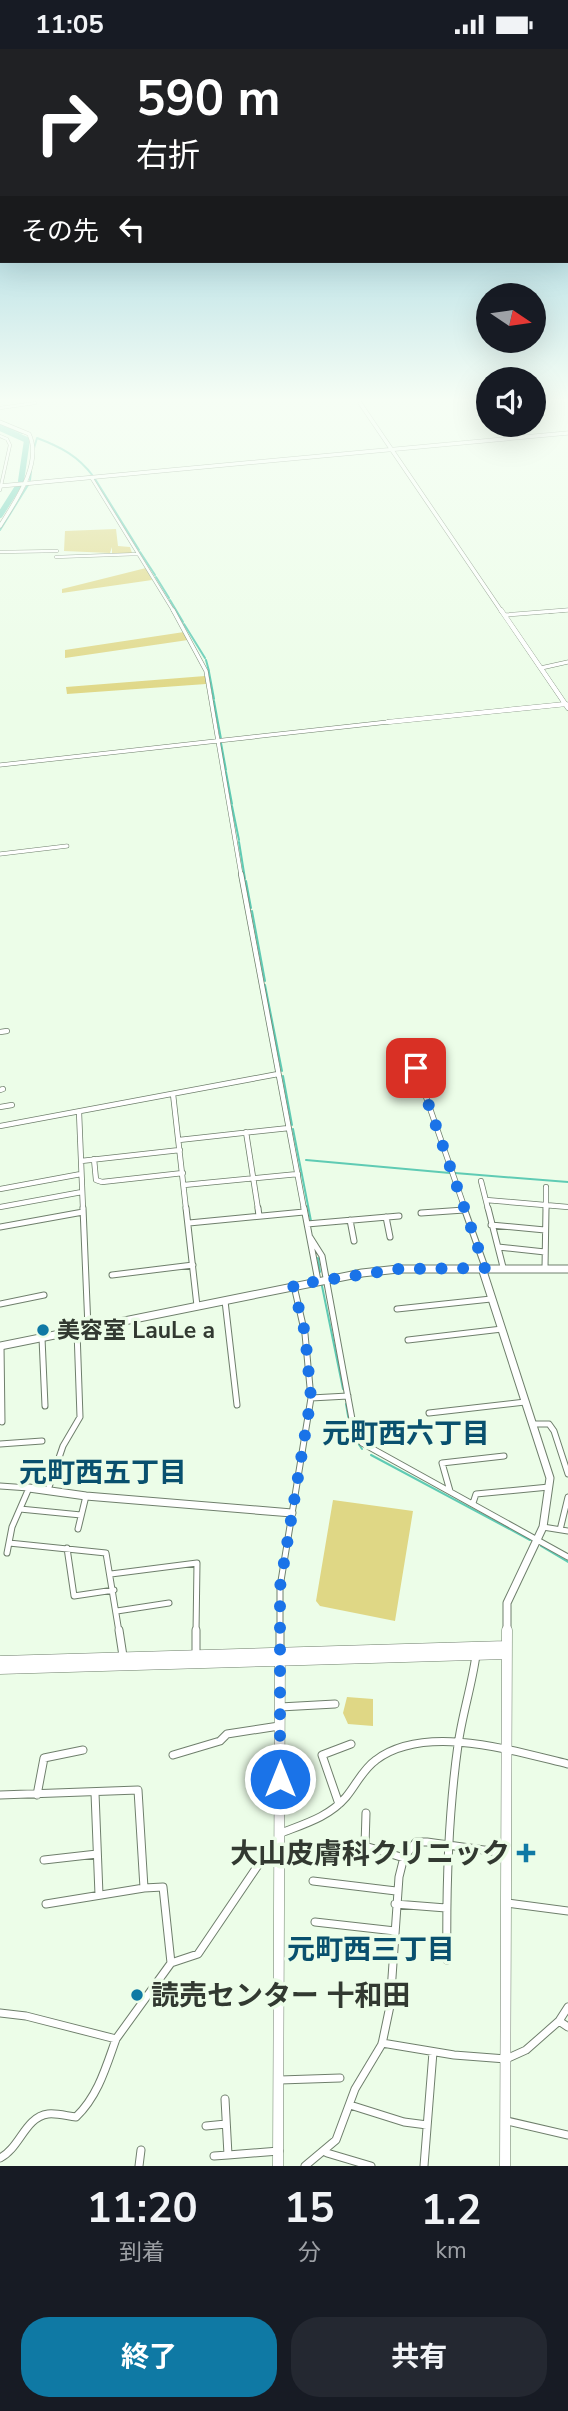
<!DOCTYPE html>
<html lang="ja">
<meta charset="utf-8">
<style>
body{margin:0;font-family:"Nunito Sans","Noto Sans JP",sans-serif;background:#242831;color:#f1f3f6;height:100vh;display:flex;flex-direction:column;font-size:26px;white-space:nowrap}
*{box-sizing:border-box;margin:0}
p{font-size:23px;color:#9ea1a6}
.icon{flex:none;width:38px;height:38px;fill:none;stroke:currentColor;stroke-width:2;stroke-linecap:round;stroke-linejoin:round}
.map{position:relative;height:2117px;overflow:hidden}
.drawer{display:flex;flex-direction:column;background:#171b24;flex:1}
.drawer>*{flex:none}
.top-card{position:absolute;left:0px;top:0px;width:569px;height:214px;box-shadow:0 7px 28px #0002;background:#202124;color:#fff;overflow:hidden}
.needle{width:46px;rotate:103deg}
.buttons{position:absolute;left:476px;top:234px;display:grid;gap:14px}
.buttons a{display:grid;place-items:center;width:70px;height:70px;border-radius:50%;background:#171b24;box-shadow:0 7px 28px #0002;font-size:35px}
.pin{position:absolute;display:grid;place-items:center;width:60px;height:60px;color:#fff;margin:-30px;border-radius:14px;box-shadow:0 4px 10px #0006}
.me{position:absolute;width:77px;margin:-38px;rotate:0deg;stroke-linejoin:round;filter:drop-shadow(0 0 5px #0008)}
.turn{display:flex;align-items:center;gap:24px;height:147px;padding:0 21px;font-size:32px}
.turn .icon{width:91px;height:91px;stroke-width:2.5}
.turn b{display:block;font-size:49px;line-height:60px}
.then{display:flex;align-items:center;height:66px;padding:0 21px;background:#0003;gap:14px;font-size:26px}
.eta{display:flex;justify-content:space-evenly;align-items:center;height:119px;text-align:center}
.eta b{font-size:42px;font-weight:700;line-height:49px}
.button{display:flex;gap:14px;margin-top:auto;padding:14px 21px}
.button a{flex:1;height:80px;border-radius:28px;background:#0f79a4;color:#fff;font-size:28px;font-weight:700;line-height:80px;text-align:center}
.button a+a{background:#242831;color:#f1f3f6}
.status{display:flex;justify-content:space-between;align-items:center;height:49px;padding:0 35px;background:#171b24;direction:ltr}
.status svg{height:19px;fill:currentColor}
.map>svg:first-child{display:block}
.green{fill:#dfd785}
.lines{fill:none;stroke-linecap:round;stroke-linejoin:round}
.stream{stroke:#5fcbb4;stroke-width:2}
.river{stroke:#5fcbb4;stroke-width:6}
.street-far4-casing{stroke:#6f7f6c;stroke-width:3.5}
.street-far3-casing{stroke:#6f7f6c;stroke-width:4.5}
.street-far2-casing{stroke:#6f7f6c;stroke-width:6}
.street-far1-casing{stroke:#6f7f6c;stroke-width:7}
.street-casing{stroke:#6f7f6c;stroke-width:9}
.secondary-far3-casing{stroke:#6f7f6c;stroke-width:4.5}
.secondary-far2-casing{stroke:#6f7f6c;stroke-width:5}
.secondary-far1-casing{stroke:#6f7f6c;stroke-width:9}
.secondary-casing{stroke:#6f7f6c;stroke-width:11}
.street-far4{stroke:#fff;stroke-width:2.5}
.street-far3{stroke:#fff;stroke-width:3.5}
.street-far2{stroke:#fff;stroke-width:4.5}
.street-far1{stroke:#fff;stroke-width:5}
.street{stroke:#fff;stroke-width:7}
.secondary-far3{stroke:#fff;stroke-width:3.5}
.secondary-far2{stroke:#fff;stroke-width:4.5}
.secondary-far1{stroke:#fff;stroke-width:7}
.secondary{stroke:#fff;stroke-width:10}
.route{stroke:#1a73e8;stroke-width:12;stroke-dasharray:0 21.6}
.poi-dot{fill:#0f79a4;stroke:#ecfde8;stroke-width:2.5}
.labels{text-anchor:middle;stroke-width:7;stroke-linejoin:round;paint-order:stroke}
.poi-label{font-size:23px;font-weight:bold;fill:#323931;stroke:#ecfde8;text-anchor:start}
.near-neighbourhood-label{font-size:28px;font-weight:bold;fill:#09506e;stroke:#ecfde8}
.near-poi-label{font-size:28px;font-weight:bold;fill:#323931;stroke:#ecfde8;text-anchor:end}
</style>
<div class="status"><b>11:05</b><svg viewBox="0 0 49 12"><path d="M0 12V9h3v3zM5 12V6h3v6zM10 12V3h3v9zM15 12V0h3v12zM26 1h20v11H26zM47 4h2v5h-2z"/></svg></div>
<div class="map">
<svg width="568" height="2117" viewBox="0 0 568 2117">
<rect width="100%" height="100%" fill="#ecfde8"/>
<path class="green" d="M116 480 118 497 130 498 132 504 112 505V498L110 504 64 502 65 482Z
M146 519 152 531 62 544V540Z
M184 583 188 591 65 609V601Z
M205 627 206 635 67 645 66 638Z
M333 1451 413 1462 395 1572 320 1557 316 1552Z
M347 1648 373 1650V1677L348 1675 343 1664Z"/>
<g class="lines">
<path class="stream" d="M0 376 22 384
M34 399 37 389C61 398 78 407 93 427
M95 430 139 501
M30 431 31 422
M0 481 28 436
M140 503 155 526
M156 528 169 549
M170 551 183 573
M184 575 205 609
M206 611 209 622
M209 623 214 650
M214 652 221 690
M221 694 226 721
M226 723 232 755
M232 757 239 791
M239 793 245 830
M246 832 251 859
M252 862 265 932
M265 936 282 1022
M283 1027 292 1076
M293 1080 311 1172
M306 1111 450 1124
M455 1124 568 1133
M318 1209 320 1223
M322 1237 343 1340
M346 1355 351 1384 362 1400
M371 1406 530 1491
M541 1497 568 1513"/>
<path class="river" d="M0 379 27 391 21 432
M0 466 19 436"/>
<g class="street-far4-casing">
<path id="street-far4" d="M0 359 35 354
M0 387 7 390 10 396 0 441
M91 428 174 563
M0 503 57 502
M56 508 138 505
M547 563 568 561"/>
</g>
<g class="street-far3-casing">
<path id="street-far3" d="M173 561 206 622 241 826
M506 566 568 561
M541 619 568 613
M0 716 388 673
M0 805 67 797"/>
</g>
<g class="street-far2-casing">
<path id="street-far2" d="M241 825 304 1160
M0 983 7 982
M409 999 465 1160
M0 1041 3 1040
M173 1045 186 1160
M0 1058 12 1056
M79 1063 83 1160
M0 1077 278 1025
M246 1083 258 1160
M179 1091 289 1079
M94 1110 96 1131 102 1133 183 1124
M81 1112 180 1101
M481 1132 488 1160
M184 1136 298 1125
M0 1140 81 1125
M486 1151 568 1158
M0 1158 82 1143
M546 1160V1138"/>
</g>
<g class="street-far1-casing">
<path id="street-far1" d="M83 1159 88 1279
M186 1159 197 1257
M258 1159 259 1167
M304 1159 318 1232
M464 1159 485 1218
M488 1159 503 1218
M421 1164 464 1161
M386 1168 390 1188
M350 1171 354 1192
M189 1174 304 1163
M307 1175 399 1167
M491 1176 545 1181
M0 1178 83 1163
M310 1188 322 1207 354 1381 362 1394 568 1508
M498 1198 545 1203
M545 1219 546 1159
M112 1226 193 1216
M225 1252 237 1356
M0 1255 44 1246
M397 1260 491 1250
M42 1289 45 1357
M408 1291 502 1280
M1 1297 2 1373
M311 1349 348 1347
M429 1364 525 1353
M533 1375H549L554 1382 568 1425
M0 1395 42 1392
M58 1412 91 1415
M0 1437 29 1439 12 1478 7 1504
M48 1441 63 1397 80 1368 77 1282
M450 1442 442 1414 504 1407
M473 1454 476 1445 549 1438
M20 1460 81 1466
M543 1478 568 1482
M78 1480 86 1447
M560 1481 568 1448
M9 1494 106 1504 119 1583
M67 1499 74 1547 114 1541
M111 1525 197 1514 196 1583
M117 1562 169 1554
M280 1583V1538L311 1349 305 1285 294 1237"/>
</g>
<g class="street-casing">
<path id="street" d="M119 1581 123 1607
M280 1581V1602
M196 1605V1581
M280 1658 335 1655
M173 1706 220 1692 227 1685 279 1677
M95 1744 99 1846
M0 1746 138 1741 144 1839 163 1838 171 1914
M37 1746 44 1709 83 1701
M339 1755 322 1706 351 1695
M366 1764 365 1797 404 1809
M281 1784C304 1775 329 1768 346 1748 356 1736 363 1720 376 1711 425 1674 514 1702 568 1715
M44 1811 97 1805
M313 1832 396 1842
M507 1854 568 1862
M46 1855 144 1839
M395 1855 446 1859
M315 1873 395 1882
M447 1911C446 1839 448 1767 458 1696 462 1666 472 1636 476 1606
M0 1964 26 1967 116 1990 171 1914 198 1905 265 1806 279 1800
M559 1972 568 1978
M382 1994 454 2006 506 2010 526 2001 559 1972 568 1958
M280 2031 340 2029
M225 2050 228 2106 279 2102
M350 2056 404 2073 427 2076
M507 2072 568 2086
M206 2077 226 2075
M327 2104 371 2117
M214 2107 228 2106
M0 2109C20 2099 25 2068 48 2065 57 2064 67 2067 76 2068 98 2047 106 2018 116 1990
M139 2117 141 2101
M305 2117 336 2091 355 2040 382 1995 390 1957 399 1828 404 1808 416 1793H427L505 1804
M424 2117 433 2003"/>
</g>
<g class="secondary-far3-casing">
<path id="secondary-far3" d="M360 354 502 563
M0 373 29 385C43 414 15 453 0 477
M0 437 568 384"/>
</g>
<g class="secondary-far2-casing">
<path id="secondary-far2" d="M501 561 568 659
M388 673 566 655"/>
</g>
<g class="secondary-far1-casing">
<path id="secondary-far1" d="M482 1219 550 1429 543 1478 507 1554V1583
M0 1297 362 1224 398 1220H568
M29 1439 86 1447 292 1464"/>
</g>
<g class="secondary-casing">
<path id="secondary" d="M0 1612 506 1597
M0 1620 506 1605
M278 2117 280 1603
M505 2117 507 1581"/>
</g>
<use href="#street-far4" class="street-far4"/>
<use href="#street-far3" class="street-far3"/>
<use href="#street-far2" class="street-far2"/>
<use href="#street-far1" class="street-far1"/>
<use href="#street" class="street"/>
<use href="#secondary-far3" class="secondary-far3"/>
<use href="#secondary-far2" class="secondary-far2"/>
<use href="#secondary-far1" class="secondary-far1"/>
<use href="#secondary" class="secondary"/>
</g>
<linearGradient id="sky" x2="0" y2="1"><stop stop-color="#71bdd3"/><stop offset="0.54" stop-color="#f6fef5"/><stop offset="1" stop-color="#f6fef5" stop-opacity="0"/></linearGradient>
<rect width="568" height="650" fill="url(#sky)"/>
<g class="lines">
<path class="route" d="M280 1730V1538L311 1349 305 1284 293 1236 398 1220 485 1219 416 1019"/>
</g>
<g class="poi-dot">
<circle cx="43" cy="1281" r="7"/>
<path d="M522.5 1793.5h7v7h7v7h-7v7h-7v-7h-7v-7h7z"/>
<circle cx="137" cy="1946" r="7"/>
</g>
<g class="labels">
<g class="poi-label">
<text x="57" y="1289">美容室 LauLe a</text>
</g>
<g class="near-neighbourhood-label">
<text x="406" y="1394">元町西六丁目</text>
<text x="103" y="1433">元町西五丁目</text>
<text x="371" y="1910">元町西三丁目</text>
</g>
<g class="near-poi-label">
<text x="510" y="1814">大山皮膚科クリニック</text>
<text x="151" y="1956" text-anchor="start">読売センター 十和田</text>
</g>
</g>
</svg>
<div class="buttons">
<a><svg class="needle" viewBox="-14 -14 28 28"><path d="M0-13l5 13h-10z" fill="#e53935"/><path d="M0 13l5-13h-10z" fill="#9ea1a6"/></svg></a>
<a><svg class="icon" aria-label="sound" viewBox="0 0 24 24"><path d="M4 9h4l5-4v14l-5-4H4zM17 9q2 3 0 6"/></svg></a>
</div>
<div class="pin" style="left:416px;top:1019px;background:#d93025"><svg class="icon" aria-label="arrive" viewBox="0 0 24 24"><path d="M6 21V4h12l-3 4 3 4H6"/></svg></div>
<svg class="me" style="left:280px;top:1730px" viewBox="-20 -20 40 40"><circle r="17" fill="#1a73e8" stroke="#fff" stroke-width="3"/><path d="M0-11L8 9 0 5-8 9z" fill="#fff"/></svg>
<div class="top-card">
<div class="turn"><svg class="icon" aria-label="right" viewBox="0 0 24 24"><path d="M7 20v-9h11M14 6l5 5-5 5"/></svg><div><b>590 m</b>右折</div></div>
<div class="then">その先<svg class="icon" aria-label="left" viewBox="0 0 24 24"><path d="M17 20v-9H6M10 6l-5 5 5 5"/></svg></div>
</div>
</div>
<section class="drawer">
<div class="eta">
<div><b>11:20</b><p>到着</p></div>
<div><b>15</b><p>分</p></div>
<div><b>1.2</b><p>km</p></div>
</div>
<div class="button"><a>終了</a><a>共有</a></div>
</section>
